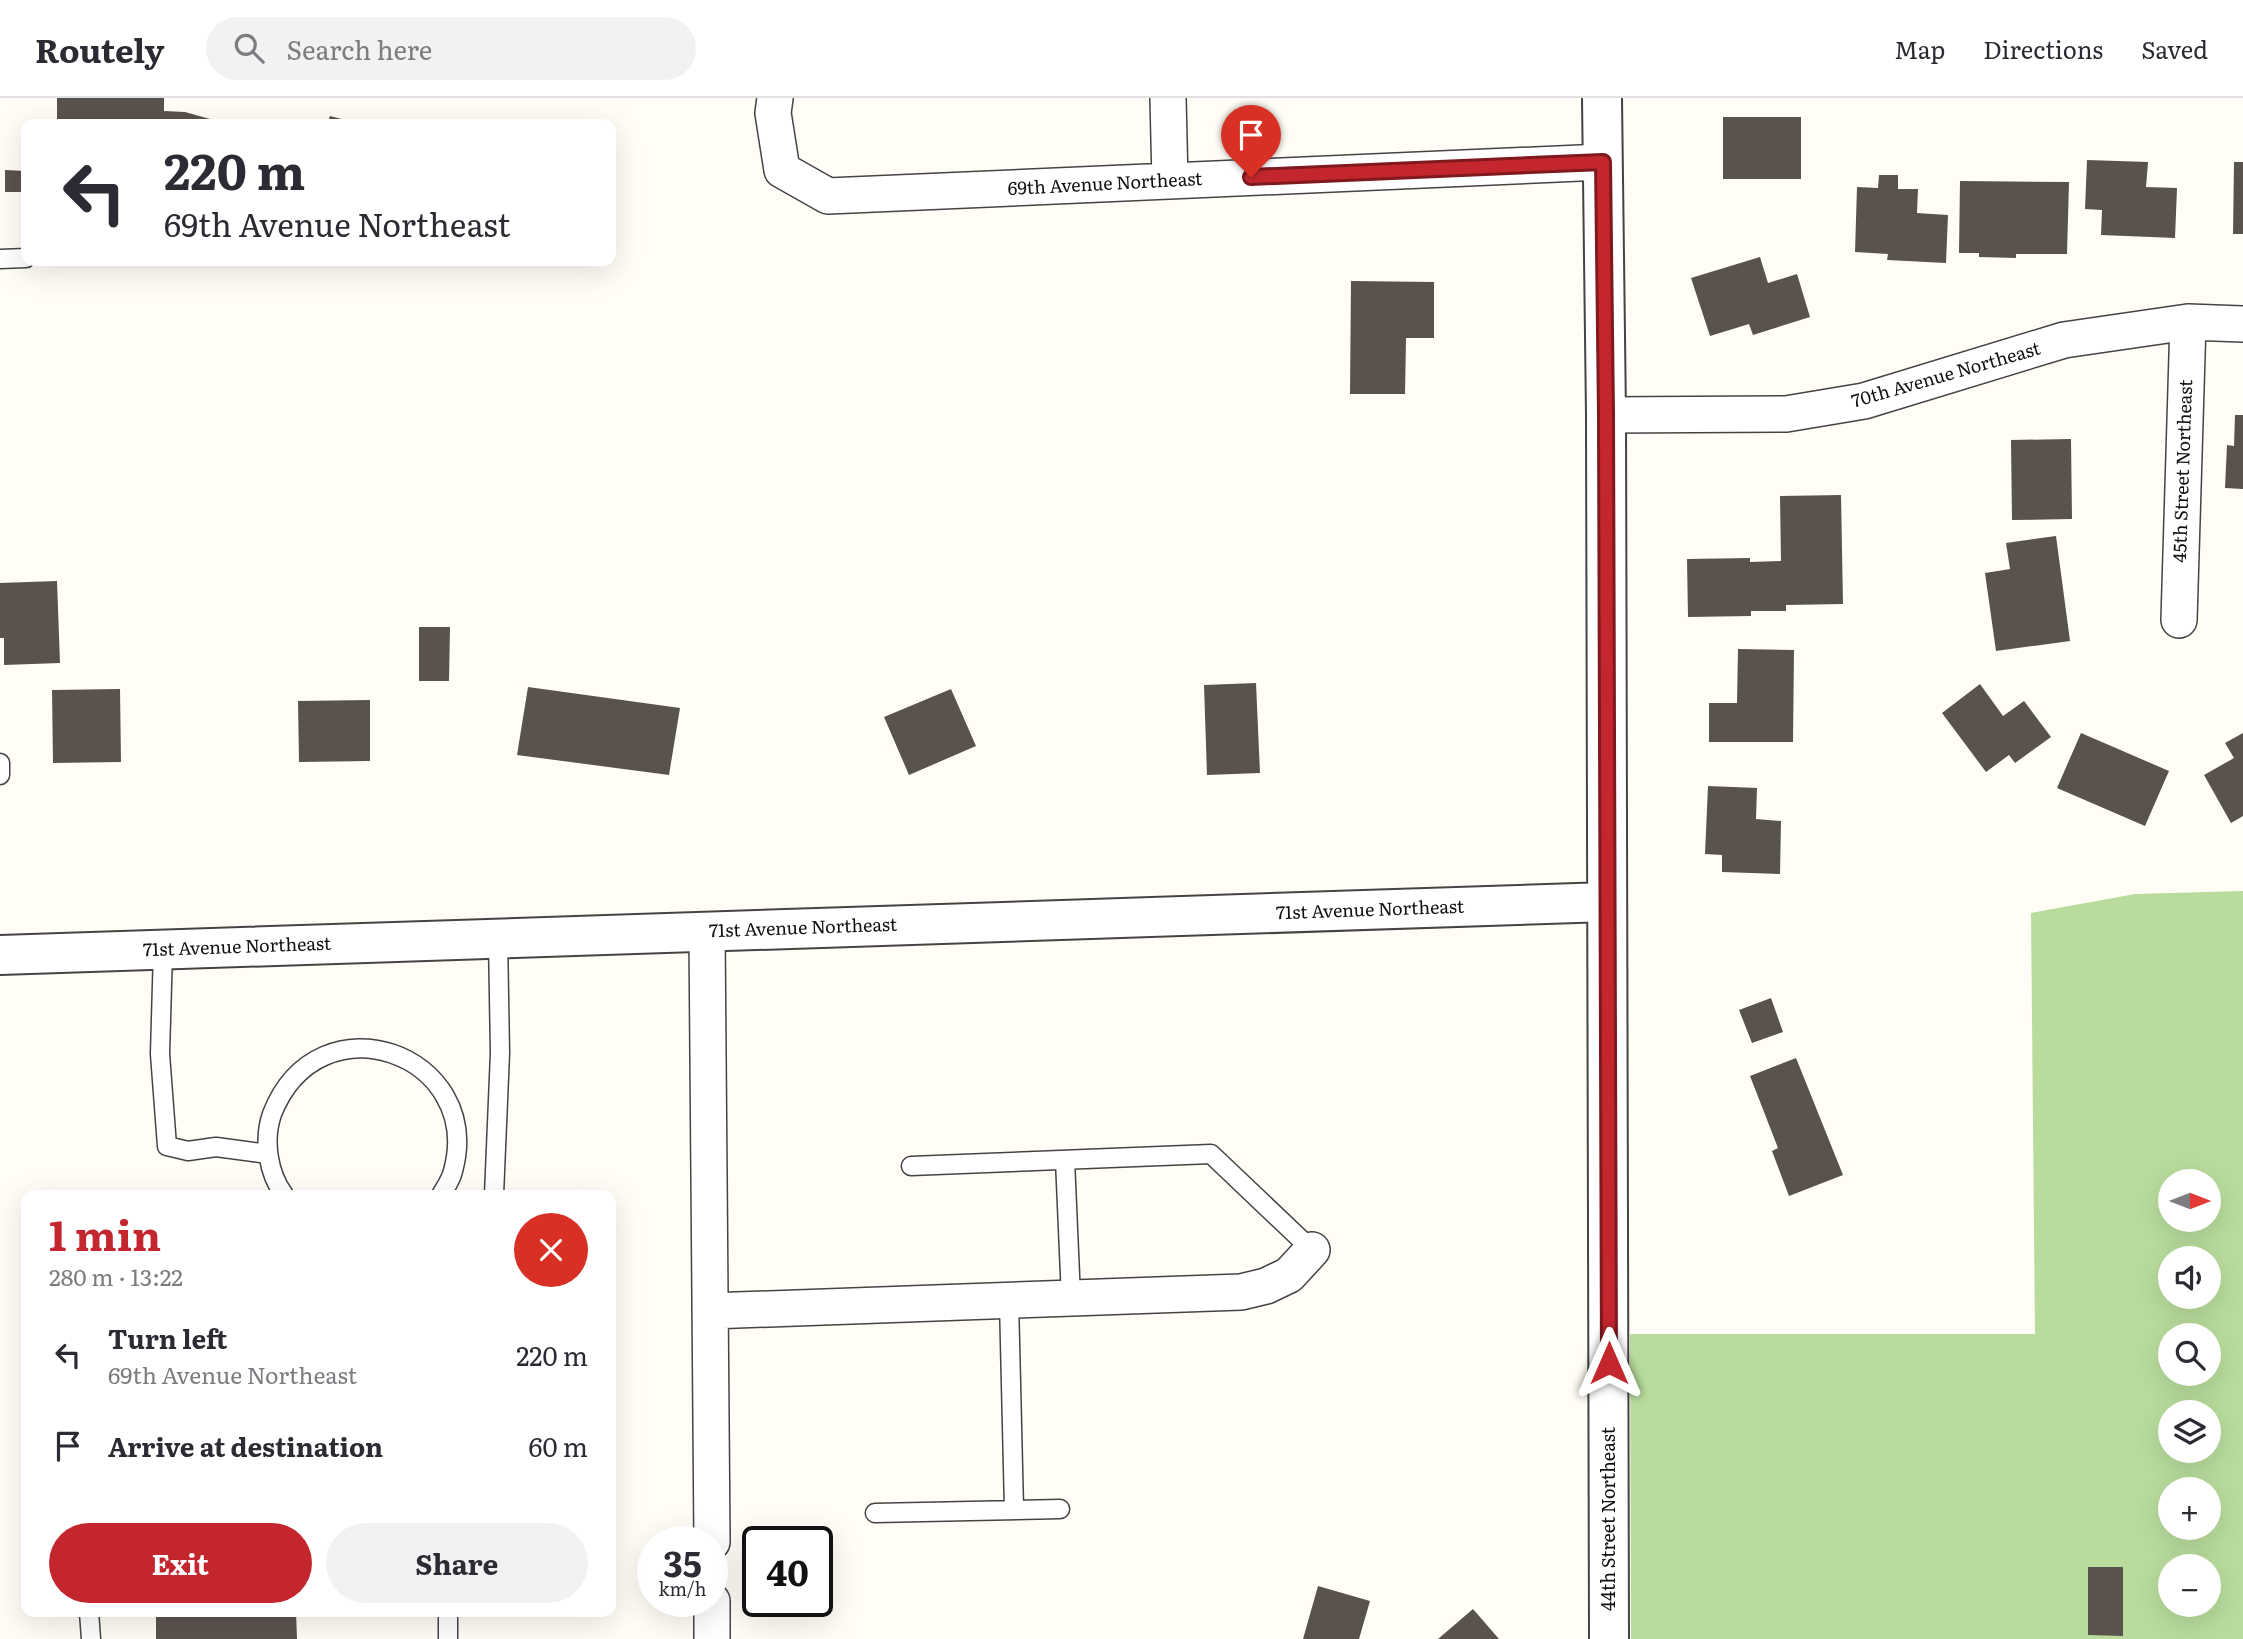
<!DOCTYPE html>
<meta charset="utf-8">
<style>
body{margin:0;font-family:Literata,serif;background:#f2f2f3;color:#2b2b33;height:100vh;display:flex;flex-direction:column;font-size:26px;white-space:nowrap}
*{box-sizing:border-box;margin:0}
p{font-size:23px;color:#7c7c81}
.icon{flex:none;width:38px;height:38px;fill:none;stroke:currentColor;stroke-width:2;stroke-linecap:round;stroke-linejoin:round}
.map{position:relative;flex:1;overflow:hidden}
.details{position:absolute;left:21px;top:1092px;width:595px;height:427px;display:flex;flex-direction:column;background:#fff;border-radius:14px;box-shadow:0 7px 28px #0002}
.details>*{flex:none}
.hud{position:absolute;left:21px;top:21px;width:595px;height:147px;border-radius:14px;box-shadow:0 7px 28px #0002;background:#fff;color:#2b2b33;overflow:hidden}
.needle{width:46px;rotate:90deg}
.tools{position:absolute;left:2158px;top:1071px;display:grid;gap:14px}
.tools a{display:grid;place-items:center;width:63px;height:63px;border-radius:50%;background:#fff;box-shadow:0 7px 28px #0002;font-size:35px}
.speed{position:absolute;left:637px;top:1428px;display:flex;gap:14px;font-size:35px;font-weight:700;text-align:center}
.speed>*{display:grid;place-content:center;width:91px;height:91px;border-radius:50%;background:#fff;box-shadow:0 7px 28px #0002;line-height:1}
.speed small{font-size:18px;font-weight:400}
.speed .limit{border:4px solid #111;border-radius:10px;background:#fff;color:#111}
.pin{position:absolute;display:grid;place-items:center;width:60px;height:60px;color:#fff;margin:-72px -30px;border-radius:50% 50% 50% 0;rotate:-45deg;box-shadow:0 0 7px #0007}
.pin .icon{rotate:45deg}
.me{position:absolute;width:77px;margin:-38px;rotate:0deg;stroke-linejoin:round;filter:drop-shadow(0 0 5px #0008)}
.turn{display:flex;align-items:center;gap:24px;height:147px;padding:0 28px;font-size:32px}
.turn .icon{width:91px;height:91px;stroke-width:2.5}
.turn b{display:block;font-size:49px;line-height:60px}
.round{display:grid;place-items:center;flex:none;width:74px;height:74px;border-radius:37px;background:#f2f2f3}
.summary{display:flex;align-items:center;justify-content:space-between;height:119px;padding:0 28px}
h1{font-size:42px;font-weight:700;line-height:52px;color:#c4262e}
.button{display:flex;gap:14px;margin-top:auto;padding:14px 28px}
.button a{flex:1;height:80px;border-radius:42px;background:#c4262e;color:#fff;font-size:28px;font-weight:700;line-height:80px;text-align:center}
.button a+a{background:#f2f2f3;color:#2b2b33}
ul{padding:0;list-style:none}
li{display:flex;align-items:center;gap:21px;height:91px;padding:0 28px}
li div{flex:1}
li b{display:block;font-size:26px}
li em{font-style:normal}
header{display:flex;align-items:center;gap:42px;box-sizing:border-box;height:98px;padding:0 35px;background:#fff;border-bottom:2px solid #e1e1e2}
header strong{font-size:33px}
nav{display:flex;gap:38px;margin-inline-start:auto;font-size:24px}
.search{width:490px;height:63px;background:#f2f2f3;display:flex;align-items:center;gap:18px;box-sizing:border-box;padding:0 24px;border-radius:38px;color:#7c7c81;font-size:26px}
.map>svg:first-child{display:block}
.forest{fill:#b9dc9c;fill-rule:evenodd}
.building{fill:#5a524d}
.lines{fill:none;stroke-linecap:round;stroke-linejoin:round}
.service-casing{stroke:#444;stroke-width:21}
.minor-casing{stroke:#444;stroke-width:38}
.tertiary-casing{stroke:#444;stroke-width:42}
.service{stroke:#fff;stroke-width:18}
.minor{stroke:#fff;stroke-width:35}
.tertiary{stroke:#fff;stroke-width:38}
.route-casing{stroke:#7f191e;stroke-width:18}
.route{stroke:#c4262e;stroke-width:12}
.labels{text-anchor:middle;stroke-width:7;stroke-linejoin:round;paint-order:stroke}
.street-label{font-size:18px;fill:#111;stroke:#fff}
</style>
<header>
<strong>Routely</strong>
<div class="search"><svg class="icon" aria-label="search" viewBox="0 0 24 24"><circle cx="10" cy="10" r="6"/><path d="M15 15l6 6"/></svg>Search here</div>
<nav><a>Map</a><a>Directions</a><a>Saved</a></nav>
</header>
<div class="map">
<svg width="2243" height="1541" viewBox="0 0 2243 1541">
<rect width="100%" height="100%" fill="#fffdf5"/>
<path class="forest" d="M2243 793V1541H1631L1630 1236H2035L2031 815 2135 796ZM2170 1083H2208V1122H2170ZM2170 1160H2208V1199H2170ZM2170 1237H2208V1276H2170ZM2170 1314H2208V1353H2170ZM2170 1391H2208V1430H2170ZM2170 1468H2208V1507H2170Z"/>
<path class="building" d="M57 0H164V13L185 14 228 26H57Z
M330 18 357 25V26H327Z
M1723 19H1801V81H1723Z
M2087 62 2148 64 2146 89 2177 90 2175 140 2101 137 2102 112 2085 111Z
M2234 64H2243V136H2233Z
M5 72 26 73V94H5Z
M1879 77H1898V91H1918L1917 115 1948 117 1946 165 1887 162 1888 156 1855 154 1857 89 1878 90Z
M1960 83 2069 84 2067 156H2016V160L1979 159V155H1959Z
M1760 159 1768 185 1797 176 1810 219 1753 237 1749 226 1710 238 1691 180Z
M1351 183 1434 184V240H1406L1405 296H1350Z
M2235 317H2243V391L2225 390 2227 347 2234 348Z
M2071 341 2072 421 2012 422 2011 342Z
M1841 397 1843 506 1786 507V513H1751V518L1688 519 1687 461 1750 460V464L1781 463 1780 398Z
M2056 438 2070 543 1996 553 1985 475 2010 471 2006 445Z
M57 483 60 565 4 567V540H0V485Z
M419 529H450L449 583H419Z
M1738 551 1794 552 1793 644H1709V605H1737Z
M1256 585 1260 675 1207 677 1204 587Z
M1980 586 2003 618 2024 603 2051 639 2015 665 2009 657 1986 674 1942 615Z
M528 589 680 610 669 677 517 657Z
M120 591 121 664 53 665 52 592Z
M951 591 976 648 909 677 884 619Z
M370 602V663L299 664 298 603Z
M2081 635 2169 673 2145 728 2057 690Z
M2243 635V718L2231 725 2204 677 2234 660 2225 645Z
M1708 688 1757 690 1756 721 1781 723 1780 776 1722 774V757L1705 756Z
M1771 900 1783 934 1752 945 1739 912Z
M1796 960 1843 1077 1789 1098 1772 1053 1778 1050 1750 978Z
M2088 1469H2123V1538L2088 1537Z
M1318 1488 1370 1503 1359 1541H1303Z
M1473 1511 1499 1541H1438Z
M156 1514H296L297 1541H156Z"/>
<g class="lines">
<g class="service-casing">
<path id="service" d="M0 161 26 160
M0 665V677
M163 852 160 956 167 1048 188 1053 216 1049 268 1056
M1065 1062 1071 1200
M911 1068 1211 1056 1312 1152
M284 1097C268 1075 263 1042 272 1016 319 896 485 956 453 1073 451 1082 445 1090 441 1097
M494 1097 500 955 498 841
M1009 1203 1014 1411
M875 1415 1060 1411
M89 1514 91 1541
M448 1541V1514"/>
</g>
<g class="minor-casing">
<path id="minor" d="M775 0 773 15 782 72 828 98 1603 64
M1168 0 1170 83
M1606 317 1786 316 1864 303 2064 242 2188 224 2243 226
M2179 522 2188 224
M707 834 712 1444
M710 1213 1241 1194 1266 1188 1289 1177 1312 1152
M712 1503V1541"/>
</g>
<g class="tertiary-casing">
<path id="tertiary" d="M1602 0 1606 317 1609 1541
M0 857 1607 804"/>
</g>
<use href="#service" class="service"/>
<use href="#minor" class="minor"/>
<use href="#tertiary" class="tertiary"/>
</g>
<g class="lines">
<g class="route-casing">
<path id="route" d="M1251 79 1603 64 1606 317 1609 1265"/>
</g>
<use href="#route" class="route"/>
</g>
<g class="labels">
<g class="street-label">
<text transform="translate(1105 86) rotate(-3)" y="6">69th Avenue Northeast</text>
<text transform="translate(1946 277) rotate(-16)" y="6">70th Avenue Northeast</text>
<text transform="translate(2183 373) rotate(-88)" y="6">45th Street Northeast</text>
<text transform="translate(1370 812) rotate(-2)" y="6">71st Avenue Northeast</text>
<text transform="translate(803 830) rotate(-2)" y="6">71st Avenue Northeast</text>
<text transform="translate(237 849) rotate(-2)" y="6">71st Avenue Northeast</text>
<text transform="translate(1609 1421) rotate(-90)" y="6">44th Street Northeast</text>
</g>
</g>
</svg>
<div class="tools">
<a><svg class="needle" viewBox="-14 -14 28 28"><path d="M0-13l5 13h-10z" fill="#e53935"/><path d="M0 13l5-13h-10z" fill="#7c7c81"/></svg></a>
<a><svg class="icon" aria-label="sound" viewBox="0 0 24 24"><path d="M4 9h4l5-4v14l-5-4H4zM17 9q2 3 0 6"/></svg></a>
<a><svg class="icon" aria-label="search" viewBox="0 0 24 24"><circle cx="10" cy="10" r="6"/><path d="M15 15l6 6"/></svg></a>
<a><svg class="icon" aria-label="layers" viewBox="0 0 24 24"><path d="M12 4l9 5-9 5-9-5zM3 14l9 5 9-5"/></svg></a>
<a>+</a>
<a>−</a>
</div>
<div class="speed"><div>35<small>km/h</small></div><div class="limit">40</div></div>
<div class="pin" style="left:1251px;top:79px;background:#d93025"><svg class="icon" aria-label="arrive" viewBox="0 0 24 24"><path d="M6 21V4h12l-3 4 3 4H6"/></svg></div>
<svg class="me" style="left:1609px;top:1265px" viewBox="-20 -20 40 40"><path d="M0-17L14 15 0 8-14 15z" fill="#c4262e" stroke="#fff" stroke-width="4"/></svg>
<div class="hud">
<div class="turn"><svg class="icon" aria-label="left" viewBox="0 0 24 24"><path d="M17 20v-9H6M10 6l-5 5 5 5"/></svg><div><b>220 m</b>69th Avenue Northeast</div></div>
</div>
<section class="details">
<div class="summary"><div><h1>1 min</h1><p>280 m · 13:22</p></div><a class="round" style="background:#d93025;color:#fff"><svg class="icon" aria-label="close" viewBox="0 0 24 24"><path d="M6 6l12 12M18 6L6 18"/></svg></a></div>
<ul>
<li><svg class="icon" aria-label="left" viewBox="0 0 24 24"><path d="M17 20v-9H6M10 6l-5 5 5 5"/></svg><div><b>Turn left</b><p>69th Avenue Northeast</p></div><em>220 m</em></li>
<li><svg class="icon" aria-label="arrive" viewBox="0 0 24 24"><path d="M6 21V4h12l-3 4 3 4H6"/></svg><div><b>Arrive at destination</b></div><em>60 m</em></li>
</ul>
<div class="button"><a>Exit</a><a>Share</a></div>
</section>
</div>
